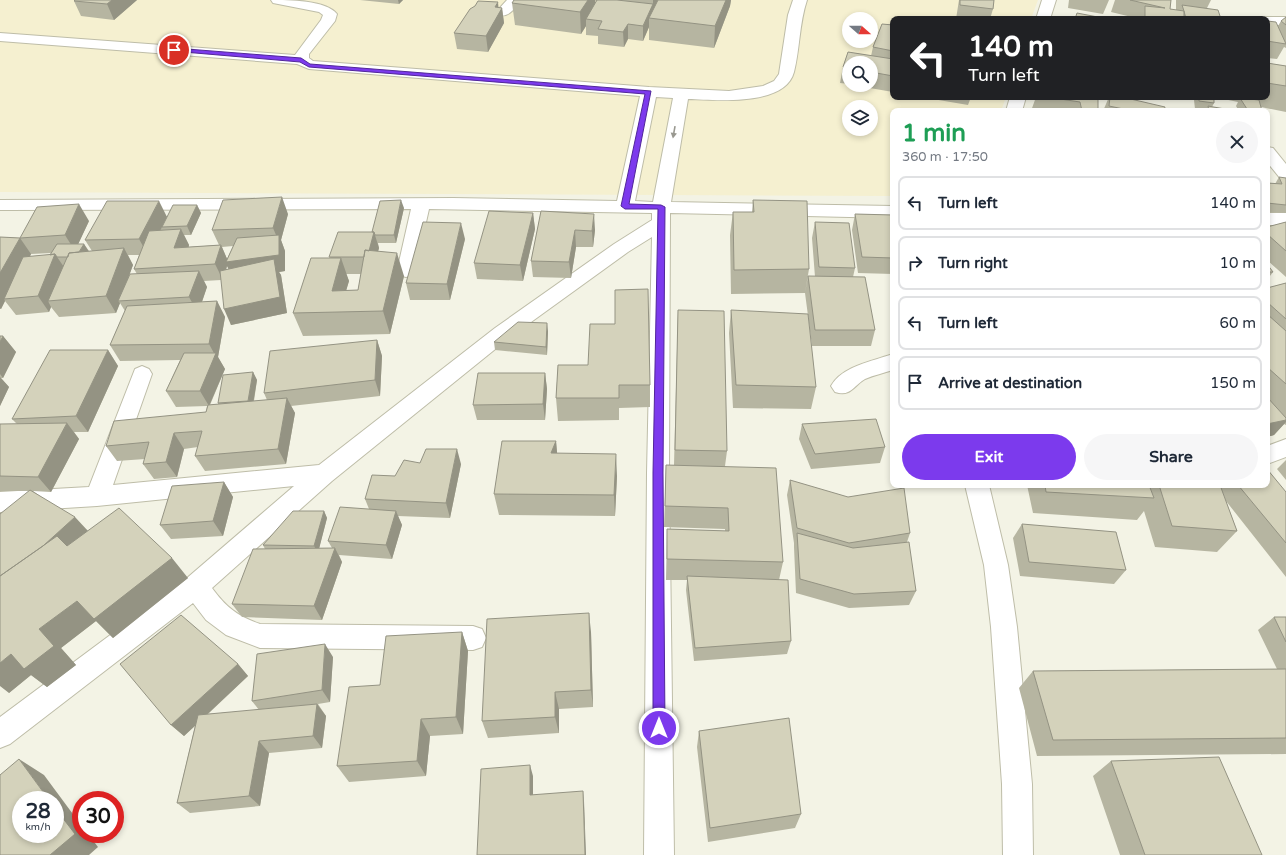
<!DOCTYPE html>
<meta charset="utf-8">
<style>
body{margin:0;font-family:"Varela Round",sans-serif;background:#f6f6f7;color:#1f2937;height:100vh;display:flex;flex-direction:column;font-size:15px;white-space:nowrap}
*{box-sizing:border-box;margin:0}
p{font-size:13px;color:#747a83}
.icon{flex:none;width:22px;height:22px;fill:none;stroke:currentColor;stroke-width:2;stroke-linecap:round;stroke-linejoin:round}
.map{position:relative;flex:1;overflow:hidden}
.panel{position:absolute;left:890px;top:108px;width:380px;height:380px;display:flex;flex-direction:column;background:#fff;border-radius:8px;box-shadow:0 2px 6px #0003}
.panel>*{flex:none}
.guide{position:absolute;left:890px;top:16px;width:380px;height:84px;border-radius:8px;box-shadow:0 2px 6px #0003;background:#202124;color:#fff;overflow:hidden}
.needle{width:26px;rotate:111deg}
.tools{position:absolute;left:842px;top:12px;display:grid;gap:8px}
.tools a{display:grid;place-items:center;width:36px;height:36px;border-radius:50%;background:#fff;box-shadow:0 2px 6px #0003;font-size:20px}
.speed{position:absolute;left:12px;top:791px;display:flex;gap:8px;font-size:20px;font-weight:700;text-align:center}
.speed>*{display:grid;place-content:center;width:52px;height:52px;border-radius:50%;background:#fff;box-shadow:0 2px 6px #0003;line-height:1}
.speed small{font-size:10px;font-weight:400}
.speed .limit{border:6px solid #d22;background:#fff;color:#111}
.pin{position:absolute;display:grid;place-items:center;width:34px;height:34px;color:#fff;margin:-17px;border:2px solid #fff;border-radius:50%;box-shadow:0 1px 4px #0007}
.me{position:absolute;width:44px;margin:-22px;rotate:0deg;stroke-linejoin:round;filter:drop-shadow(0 0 3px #0008)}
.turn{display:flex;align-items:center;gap:14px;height:84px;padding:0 12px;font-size:18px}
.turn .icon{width:52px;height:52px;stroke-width:2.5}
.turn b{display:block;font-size:28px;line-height:34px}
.round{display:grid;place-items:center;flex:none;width:42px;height:42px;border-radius:21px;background:#f6f6f7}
.overview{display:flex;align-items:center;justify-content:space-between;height:68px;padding:0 12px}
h1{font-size:24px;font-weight:800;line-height:30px;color:#1e9e55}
.button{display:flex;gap:8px;margin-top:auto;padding:8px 12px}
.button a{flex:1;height:46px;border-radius:24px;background:#7c3aed;color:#fff;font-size:16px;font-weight:800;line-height:46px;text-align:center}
.button a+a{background:#f6f6f7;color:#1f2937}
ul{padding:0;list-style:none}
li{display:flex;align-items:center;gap:12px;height:54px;margin:0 8px 6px;padding:0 4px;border:2px solid #e0e1e3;border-radius:8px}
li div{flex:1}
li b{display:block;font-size:15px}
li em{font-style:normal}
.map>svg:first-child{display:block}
.commercial{fill:#f5f0d0;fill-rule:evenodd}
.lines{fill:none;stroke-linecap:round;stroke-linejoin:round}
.minor-casing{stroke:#bebda8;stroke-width:2}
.minor{fill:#fff;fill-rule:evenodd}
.wall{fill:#b6b5a1;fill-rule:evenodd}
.shaded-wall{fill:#949383}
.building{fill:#d4d2bb;stroke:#949383}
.oneway{fill:#999890}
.route{fill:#7c3aed;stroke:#51269a}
</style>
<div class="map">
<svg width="1286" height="855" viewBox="0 0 1286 855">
<rect width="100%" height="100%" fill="#f3f3e5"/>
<path class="commercial" d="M0 0H1038L1031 19H893V97H1006L1001 111H893V196L0 192ZM849 19H871V41H849ZM849 63H871V85H849ZM849 107H871V129H849Z"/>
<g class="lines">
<g class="minor-casing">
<path id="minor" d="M271 0C289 0 326 0 337 14L335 21 309 54V58L313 61 649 87 729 91 763 86 774 81 779 74 788 15 793 0H807C799 24 800 48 794 72 785 107 714 100 688 99L671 202 893 206V218L670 213 669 473 674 855H644L647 473 652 237 628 252 509 338 332 481 212 588C226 607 237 616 260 624L473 626 482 629 486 638 482 647 473 650 260 648 226 635 206 620 193 603 10 744 0 748V717L187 578 294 486 97 506 0 512V492L89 487 135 369 142 366 149 369 152 374 113 485 319 465 495 328 614 244 652 220V213L429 209 415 271 413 275 406 277 399 275 397 271 411 209 0 210V200L453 198 617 201 640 96 309 69 297 64 0 41V33L295 55 321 20 323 15 319 12 273 3ZM656 97 673 98 653 202 635 201Z
M507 0H521C515 8 509 18 498 15L496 12Z
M1042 0H1056L1050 19H1036Z
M1267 17H1286V25H1267V19H1261Z
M1010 97H1026L1022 111H1006Z
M1267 147 1273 148 1286 164V179L1280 178 1267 162Z
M1267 213H1286V225H1267Z
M893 354V370C884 373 874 375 865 379 853 386 851 397 835 392L831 386C842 366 873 361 893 354Z
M1286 439V457L1267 464V446Z
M965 485H989L1008 565 1017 627 1032 784 1033 855H1003L1002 784 991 627 984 565Z"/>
</g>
<use href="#minor" class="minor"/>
</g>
<path class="wall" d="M137 0 114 20 81 16 74 1Z
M360 0H403L399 4Z
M514 0H595V4L596 3 595 0H731L730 6 714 48 649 40V27L643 41 628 39 624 47 598 44V36L586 35V26L581 34 515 25 512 3Z
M959 0H994L993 9 990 19H956Z
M1069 0H1109L1103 14 1068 8Z
M1115 0H1171L1170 9 1179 11 1176 10V0H1211L1207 8 1221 19H1140L1111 12Z
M499 7 502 8 504 23 488 52 457 49 454 33Z
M1286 17V48L1284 47 1277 59 1267 58V21L1278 26 1281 21Z
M882 24 893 25V92L852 85H871V63H849V84L840 83 843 67 848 52 871 56 873 47Z
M1267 63 1286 66V112L1261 107 1262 111H1239L1236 106 1238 102 1214 97V103L1212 107 1236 111H1205L1195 109 1194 100 1195 97H1267Z
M921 97H971L968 105Z
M1036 97H1098V111H1031Z
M1109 97H1122L1164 111H1103Z
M1279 177 1286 178V213L1267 212V183L1275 184Z
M753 200 809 269 805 293 731 294 730 235 733 212H752Z
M197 205 201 213 191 235H184L189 245V247L219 245 212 230 288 214 281 240 285 251V271L279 272 281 275 287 313 231 325 221 280 204 281 207 287 202 302 217 301 225 317 218 357 225 369 210 405 218 404V403L253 372 257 380 254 401 267 400 264 393 377 340 382 356 380 396 291 406 295 413 286 464 205 471 195 456 198 447 184 449 177 477 154 479 143 464 145 459 117 461 106 446 206 412 207 406 176 407 166 391 180 360 120 361 110 345 125 311 120 303 116 313 59 317 51 307 49 312 16 315 5 301 1 309H0V237L20 238 89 221 78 244H84L89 251H92L85 240 167 216ZM233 246 227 259 222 247ZM51 253 50 255 30 257 31 254ZM128 255H139L134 269 137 274 128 278 133 265ZM227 266 229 269 226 270Z
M404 208 396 243H378L379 248 378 251 404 276 390 334 303 336 293 313 329 258 372 232ZM346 274H361L358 290H346L349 281Z
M541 211 595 230 593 247H576L571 278 533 277 531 261Z
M533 213 535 229 523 281 477 279 474 263Z
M855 214 893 215V274L858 273 852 230Z
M815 222 855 268 853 277 875 330 871 346H812L805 293 808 276 815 277 812 238Z
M1286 222V277L1267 260V227Z
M465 239 450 300H410L406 283Z
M1267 264 1273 272 1267 280Z
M1286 283V425L1284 424 1274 435 1267 437V288Z
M678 310 727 451 725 466 783 562 779 580 791 641 787 654 694 661 686 590 687 580H666L667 529 725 531V529L664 527 666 465H674Z
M731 310 816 387 811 409 733 408 729 333Z
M548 331 547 355 495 350 494 342Z
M0 336H3L16 352 3 378H1L9 387 0 406Z
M108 350 118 366 88 432H74L79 439 51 492 33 491 88 531 188 578 113 638 96 621 61 648 76 665 47 687 31 675 9 693 28 491H0V424H17L12 419Z
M558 365 650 385V407L619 408V420L558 421 556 398Z
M545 373 547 389 545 420H477L473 405Z
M802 424 885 447 880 463 811 469 799 439Z
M556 441 557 453 617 476 615 516 499 515 494 494Z
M1286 460V480L1277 469Z
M420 463 461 464 450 518 398 516 402 525 392 559 339 555 342 562 322 620 242 617 232 604 265 549 263 545 324 511 327 518 319 548H332L328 541 369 509 365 499 395 476Z
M790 480 910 533 907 542 916 591 909 605 849 608 796 593 794 547V543L787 495Z
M224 482 233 497 223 536 171 539 160 525Z
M1027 485H1267L1286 492V577L1226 501 1237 531 1217 552 1155 547 1144 511 1137 520 1033 513Z
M1022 524 1126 570 1114 584 1020 576 1013 538Z
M1274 617H1286V754L1037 756 1019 688 1033 671 1277 669 1258 630Z
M462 632 468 651 463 734 430 736 426 776 349 782 337 766 380 685Z
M591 632 593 707 559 709V733L488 738 482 721Z
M333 657 330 702 318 704 326 716 322 748 269 753 260 806 190 813 177 803 195 726 184 736 171 725 238 664 248 676 208 714 259 710 252 701Z
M699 731 801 814 795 828 708 842 697 747Z
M1111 761 1262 855H1120L1093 776Z"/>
<path class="shaded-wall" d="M112 0H137L114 20 107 4Z
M398 0H403L399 4Z
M588 0H595V11L586 19V26L581 34 580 12Z
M653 0H660L649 18V27L643 41V26L653 4Z
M726 0H731L730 6 714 48 715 26Z
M498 2 499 13 502 8 504 23 488 52 486 36 495 7Z
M628 24V39L624 47 623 32Z
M282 197 288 214 281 240 285 251V271L279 272 281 275 287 313 231 325 224 309 233 278 227 266 223 280 215 264 221 245 228 261 279 242 273 228Z
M401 200 404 208 396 243 394 235Z
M159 201 167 217 148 255 139 239Z
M79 204 89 221 75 251 65 235Z
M197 205 201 213 191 235 187 226Z
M533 213 535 229 523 281 520 265Z
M594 214 595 230 593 247 592 231Z
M461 223 465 239 450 300 447 284Z
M181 229 189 245 183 264 174 248Z
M575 230 576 247 571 278 569 262Z
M374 232 379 248 372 274 367 257Z
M20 238 31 254 6 299H4L5 301 1 309 0 308V273Z
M84 244 89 252 77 256Z
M124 248 133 265 120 301H118L120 303 116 313 106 296Z
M397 253 404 276 390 334 383 311Z
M55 254 66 270 48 301 51 307 49 312 38 296Z
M341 258 349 281 340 312 332 291Z
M199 271 207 287 198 313 189 297Z
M217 301 225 317 218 357 225 369 209 406 200 391 215 355 209 344Z
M547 323 548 331 547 355 546 347Z
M3 336 16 352 3 378 0 374V342Z
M377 340 382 356 380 396 375 380Z
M108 350 118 366 88 432 76 416Z
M253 372 257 380 252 410 248 402Z
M545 373 547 389 545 420 543 404Z
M0 377 9 387 0 406Z
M287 398 295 413 286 464 278 449Z
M1286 420V422L1274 435 1267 437V424Z
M67 423 79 439 51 492 38 477Z
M174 433 184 449 177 477 166 462Z
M556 441 558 463 551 453Z
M457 449 461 464 450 518 446 503Z
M616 454 617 476 615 516 614 495Z
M224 482 233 497 223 536 213 521Z
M324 511 327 518 318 553 314 546Z
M396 511 402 525 392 559 386 545Z
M75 517 88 531 20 594 5 580Z
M335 548 342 562 322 620 314 606Z
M172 558 188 578 113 638 96 621 61 648 76 665 47 687 31 675 9 693 0 686V663L39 629 77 601Z
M589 613 591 632 593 707 591 690Z
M462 632 468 651 463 734 456 717Z
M325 644 333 657 330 702 322 690Z
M238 664 248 676 184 736 171 725Z
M555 692 559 709V733L555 717Z
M317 704 326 716 322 748 313 736Z
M421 719 430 736 426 776 417 761Z
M259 741 269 753 260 806 249 796Z
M19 759 44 775 81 825V834H88L98 847 89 855H50L55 808V800H49Z
M530 765 533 776V805L530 795Z
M583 791 584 801 586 855H585Z"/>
<path class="building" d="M75 0H112L107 4 74 1Z
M514 0H588L580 12 512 3Z
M597 0H617L653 4 643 26 628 24 623 32 598 29 602 21 586 19Z
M658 0H726L715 26 649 18Z
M960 0H994L993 9 960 5Z
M1130 0H1171L1170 9 1184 11 1182 5 1218 10 1221 19H1186L1184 11V19H1145V6L1165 8Z
M478 1 498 2 495 7 502 8 486 36 454 33 470 9 475 6Z
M1077 13 1108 19H1075Z
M1236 17 1252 19H1237Z
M1286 17V25L1281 21Z
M1267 21 1276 22 1286 44 1267 41Z
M882 24 893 25V51L873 47Z
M848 52 893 59V76L871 72V63H849V68L843 67Z
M1267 63 1286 66V86L1267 83Z
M1047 97H1098V111H1082L1080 102Z
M1110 97H1122L1165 107 1164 111H1133L1109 106Z
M1199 97H1214V103L1199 101Z
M1240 98 1259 100 1262 111H1256L1247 109Z
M1208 106 1236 111H1209Z
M1036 109 1061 111H1036Z
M1279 177 1286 178V205L1267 203V183L1282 184Z
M282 197 273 228 212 230 223 200Z
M401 200 394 235H375L374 232H372L380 201Z
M753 200 807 201 809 269 734 270 733 212H754Z
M107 201H159L139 239 85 240Z
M79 204 65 235 20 238 37 207Z
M173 205H197L187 226 162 227Z
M489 211 533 213 520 265 474 263Z
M541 211 594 214 592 231 575 230 569 262 531 261Z
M855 214 893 215V258L862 257Z
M423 222 461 223 447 284 406 283Z
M815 222 849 223 855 268 819 267Z
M1286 222V251L1267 234V227Z
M181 229 174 248 221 245 215 264 134 269 149 231Z
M338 232H374L369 251 365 250 364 257H329Z
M279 235V255L226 262 237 238Z
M0 237 20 238 0 273Z
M57 244H84L79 252 69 253 68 257H57L55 254 50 255Z
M124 248 106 296 48 301 69 253Z
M365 250 397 253 383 311 293 313 311 258H341L332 291 358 290Z
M55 254 38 296 4 299 23 257Z
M274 259 280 297 224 309 220 271Z
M1267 264 1273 272H1267Z
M199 271 189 297 118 301 130 274Z
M808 276 865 277 875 330H815Z
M1286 283V319L1267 302V288Z
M648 289 650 385H619V398H556L558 365H588L590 324H615V290Z
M217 301 209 344 110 345 127 306Z
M678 310 724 311 727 451 675 450Z
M731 310 808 314 816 387 736 385Z
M1267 314 1286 331V384L1267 367Z
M518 322 547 323 546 347 494 342Z
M0 336H3L0 342Z
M377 340 375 380 264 393 270 351Z
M50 350H108L76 416 12 419Z
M184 353H216L200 391H166Z
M253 372 248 401 218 403 223 375Z
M478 373H545L543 404 473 405Z
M1267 397 1286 418V420L1267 424Z
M287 398 278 449 195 456 202 431 174 433 166 462 143 464 149 442 106 446 114 421 206 412 208 405Z
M876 419 885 447 815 454 802 424Z
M67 423 38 477 0 476V424Z
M502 441H556L551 453 616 454 614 495 494 494Z
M426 449H457L446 503 365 499 372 475 395 476 404 460 420 463Z
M666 465 776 468 783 562 667 559V529L729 531 728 508 665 506Z
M1267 469 1286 492V543L1238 485H1267Z
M790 480 848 497 904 488 910 533 849 543 797 528Z
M224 482 213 521 160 525 172 486Z
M1045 485H1149L1154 498 1046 492Z
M1159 485H1220L1237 531 1172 526Z
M30 490 75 517 43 546 0 576V514Z
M340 507 396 511 386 545 328 541Z
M119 508 172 558 94 619 77 601 39 629 54 646 24 669 11 654 0 663V576L57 536 67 546Z
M293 511H324L314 546 263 545Z
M1022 524 1116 532 1126 570 1029 562Z
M797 533 853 548 909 542 916 591 854 594 800 579Z
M335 548 314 606 232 604 253 549Z
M687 576 788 580 791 641 695 648Z
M589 613 591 690 555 692V717L482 721 487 619Z
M181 615 238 664 171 725 120 664Z
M1274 617H1286V642Z
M462 632 456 717 421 719 417 761 337 766 349 687 380 685 386 636Z
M325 644 322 690 252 701 257 654Z
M1286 669V738L1053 740 1033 671Z
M317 704 313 736 259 741 249 796 177 803 198 715Z
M789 718 801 814 710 828 699 731Z
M1219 757 1262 855H1145L1111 761Z
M19 759 49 800H21V834H55V808L75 834 50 855H0V775Z
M530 765V795L583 791 585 855H477L481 769Z"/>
<defs><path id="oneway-solid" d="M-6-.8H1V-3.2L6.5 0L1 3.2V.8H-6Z"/></defs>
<use class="oneway" href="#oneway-solid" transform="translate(674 132) rotate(100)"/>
<path class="route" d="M174 48 301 58 310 64 651 91 629 204 661 205 665 207 663 473 665 728 663 732 659 733 655 732 653 728V473L658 209H625L621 206 645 94 309 67 300 62 172 51 171 50Z"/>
</svg>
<div class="tools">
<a><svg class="needle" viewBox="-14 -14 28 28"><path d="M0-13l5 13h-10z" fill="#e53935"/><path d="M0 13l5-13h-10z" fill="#747a83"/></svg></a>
<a><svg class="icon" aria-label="search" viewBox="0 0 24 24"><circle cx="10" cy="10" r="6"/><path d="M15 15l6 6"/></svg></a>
<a><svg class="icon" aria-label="layers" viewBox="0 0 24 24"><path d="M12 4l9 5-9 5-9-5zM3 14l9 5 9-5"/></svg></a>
</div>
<div class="speed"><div>28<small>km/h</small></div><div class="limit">30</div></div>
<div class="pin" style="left:174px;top:50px;background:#d93025"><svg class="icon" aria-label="arrive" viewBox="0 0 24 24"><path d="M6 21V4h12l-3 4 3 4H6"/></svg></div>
<svg class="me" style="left:659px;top:728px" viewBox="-20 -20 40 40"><circle r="17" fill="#7c3aed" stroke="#fff" stroke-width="3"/><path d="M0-11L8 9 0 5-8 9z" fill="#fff"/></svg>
<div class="guide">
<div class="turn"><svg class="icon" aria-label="left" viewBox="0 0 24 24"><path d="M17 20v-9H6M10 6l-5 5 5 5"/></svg><div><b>140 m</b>Turn left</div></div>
</div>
<section class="panel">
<div class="overview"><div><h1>1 min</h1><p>360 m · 17:50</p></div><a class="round"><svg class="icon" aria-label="close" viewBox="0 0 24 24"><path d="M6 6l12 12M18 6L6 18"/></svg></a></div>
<ul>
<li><svg class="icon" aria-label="left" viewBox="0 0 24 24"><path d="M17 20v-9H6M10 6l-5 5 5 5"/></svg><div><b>Turn left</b></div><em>140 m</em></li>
<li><svg class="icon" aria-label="right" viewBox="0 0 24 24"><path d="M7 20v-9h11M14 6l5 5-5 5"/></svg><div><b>Turn right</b></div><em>10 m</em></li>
<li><svg class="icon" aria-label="left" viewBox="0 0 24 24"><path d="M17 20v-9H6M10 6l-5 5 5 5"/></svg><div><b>Turn left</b></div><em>60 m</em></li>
<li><svg class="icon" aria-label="arrive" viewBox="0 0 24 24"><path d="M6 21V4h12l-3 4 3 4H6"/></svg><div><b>Arrive at destination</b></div><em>150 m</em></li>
</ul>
<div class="button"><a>Exit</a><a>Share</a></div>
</section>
</div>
